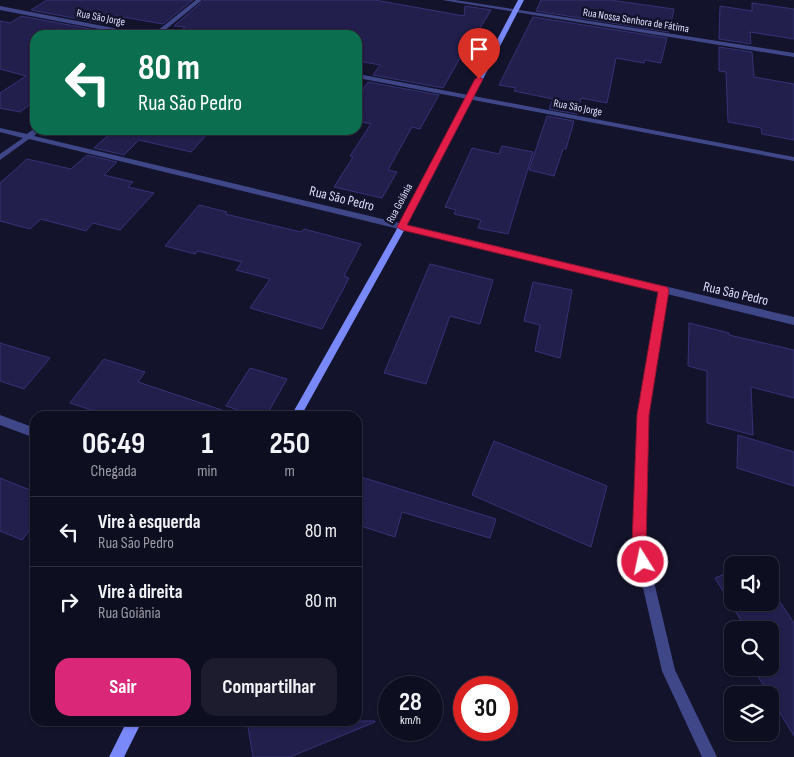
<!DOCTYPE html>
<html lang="pt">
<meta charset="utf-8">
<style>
body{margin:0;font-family:"Sofia Sans Condensed",sans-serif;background:#1c1c2e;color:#f1f3f6;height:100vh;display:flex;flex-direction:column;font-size:19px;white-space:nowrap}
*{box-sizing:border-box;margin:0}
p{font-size:16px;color:#9b9ca5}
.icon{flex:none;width:28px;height:28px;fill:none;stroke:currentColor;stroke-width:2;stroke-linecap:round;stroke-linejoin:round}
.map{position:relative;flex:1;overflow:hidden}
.details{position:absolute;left:30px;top:411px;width:332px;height:315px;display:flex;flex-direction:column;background:#0e0e21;border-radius:15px;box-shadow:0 1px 4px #0004,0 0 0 1px #2e2e3f}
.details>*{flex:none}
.guide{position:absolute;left:30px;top:30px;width:332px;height:105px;border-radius:15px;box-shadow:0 1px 4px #0004,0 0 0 1px #2e2e3f;background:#0b6e4f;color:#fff;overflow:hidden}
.controls{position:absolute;left:724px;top:556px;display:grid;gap:10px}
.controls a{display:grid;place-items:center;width:55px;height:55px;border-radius:10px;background:#0e0e21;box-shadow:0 1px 4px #0004,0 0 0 1px #2e2e3f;font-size:25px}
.speed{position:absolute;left:378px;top:676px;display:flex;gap:10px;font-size:25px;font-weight:700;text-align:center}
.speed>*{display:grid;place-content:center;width:65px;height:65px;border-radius:50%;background:#0e0e21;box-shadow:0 1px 4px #0004,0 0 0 1px #2e2e3f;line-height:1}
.speed small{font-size:12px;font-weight:400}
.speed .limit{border:8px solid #d22;background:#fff;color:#111}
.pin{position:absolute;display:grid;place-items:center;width:42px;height:42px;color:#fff;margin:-51px -21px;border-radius:50% 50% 50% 0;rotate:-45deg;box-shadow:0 0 5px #0007}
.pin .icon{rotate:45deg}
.me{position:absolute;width:55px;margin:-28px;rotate:350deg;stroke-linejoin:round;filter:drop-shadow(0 0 4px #0008)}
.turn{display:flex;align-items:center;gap:18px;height:105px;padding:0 25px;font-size:22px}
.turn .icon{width:65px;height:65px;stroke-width:2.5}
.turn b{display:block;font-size:35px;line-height:42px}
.eta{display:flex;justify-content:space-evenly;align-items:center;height:85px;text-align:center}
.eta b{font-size:30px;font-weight:700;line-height:35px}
.button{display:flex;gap:10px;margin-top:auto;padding:10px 25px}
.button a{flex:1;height:58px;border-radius:15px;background:#db2777;color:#fff;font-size:20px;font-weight:700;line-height:58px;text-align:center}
.button a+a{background:#1c1c2e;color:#f1f3f6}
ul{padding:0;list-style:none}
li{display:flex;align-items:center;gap:15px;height:70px;padding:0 25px;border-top:1px solid #2e2e3f}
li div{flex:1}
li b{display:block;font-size:19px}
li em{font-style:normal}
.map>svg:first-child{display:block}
.building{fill:#221f4c;stroke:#363277}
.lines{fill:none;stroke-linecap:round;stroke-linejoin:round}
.street{fill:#404789;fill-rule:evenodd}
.secondary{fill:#7989fa;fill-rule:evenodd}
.route{fill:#e11d48;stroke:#92132f}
.labels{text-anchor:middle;stroke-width:5;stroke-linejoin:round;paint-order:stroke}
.far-street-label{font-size:11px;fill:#dedffe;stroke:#13132c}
.street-label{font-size:14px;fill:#dedffe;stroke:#13132c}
</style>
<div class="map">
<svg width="794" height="757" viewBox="0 0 794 757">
<rect width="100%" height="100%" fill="#13132c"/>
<path class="building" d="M47 0H193L163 24 117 16 105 24 31 10Z
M204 0H375L464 16 465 6 491 10 466 51H464L443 88 373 75 380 65 358 61V35H208L182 30 185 27 174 26Z
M541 0H610L674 9 669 32 536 11Z
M752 3 794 9V39L750 32 751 44 719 39 720 6 752 11Z
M21 16 96 30 90 35H35V101L20 112 0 108V93L26 76 0 69V21L10 23Z
M533 17 667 38 661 63 645 60 644 63 616 58 607 103 581 98 577 114 549 109 553 99 514 91 516 88 499 85Z
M719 47 752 52 754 77 794 84V140L762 134 761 128 728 122 726 72 719 71Z
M368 82 439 95 420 129 412 127 388 170 397 172 382 198 334 187 353 157 350 156 371 124 358 121V96Z
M547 116 574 121 566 149H563L554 176 529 170Z
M114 130H211L191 152 139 140 124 155 94 148Z
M502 146 533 152 508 234 478 228 481 220 454 214 456 210 445 207 472 148 499 154Z
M87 155 117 162 104 175 133 182 128 187 154 193 120 230 93 223 86 231 41 219 30 229 0 221V183L27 159 71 169Z
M199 205 227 212 225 214 301 232 304 229 361 244 344 276 349 278 322 329 250 308 270 279 236 270 242 262 198 251 195 254 165 246Z
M430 264 493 280 480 324 450 316 426 384 384 373Z
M533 282 572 290 560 358 535 351 540 325 524 321Z
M689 323 729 333V335L794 350V398L751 387 753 435 707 423V371L688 366Z
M0 343 50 358 24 389 0 381Z
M104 359 145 372 138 382 228 412 227 416H110L70 403Z
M250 368 287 379 266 416H256L226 406Z
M738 435 794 452V486L737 468Z
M494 441 607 486 591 547 472 495Z
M358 476 496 519 490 538 402 512 395 537 358 525Z
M0 478 35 492V523L22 540 0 531Z
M732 571V602H770V587L794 623V736L753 668H770V630H747L715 578Z
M247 721H375V722L290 757H253Z"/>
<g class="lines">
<path class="street" d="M196 0H202L159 35H152Z
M442 0H455L794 53V57Z
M0 6 139 33 142 35H130L0 10Z
M358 74 794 157V161L358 78Z
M0 128 27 134 35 128V130H40L34 136 794 317V325L667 294 648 415 645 544 675 670 717 757H702L662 671 633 544 638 415 658 292 29 139 0 160V154L23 138 0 132Z
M0 415 35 428V438L0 425Z"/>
<path class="secondary" d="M518 0H524L406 227 301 416H291L398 227Z
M127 721H142L124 757H109Z"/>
</g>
<path class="route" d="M479 77 483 79 407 225 667 287 669 290 649 415 646 544 650 562 648 567 643 569 638 567 632 544 637 415 658 292 402 230 397 227 475 79Z"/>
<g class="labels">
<g class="far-street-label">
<text transform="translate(101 17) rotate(11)" y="4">Rua São Jorge</text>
<text transform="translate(636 20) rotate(9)" y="4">Rua Nossa Senhora de Fátima</text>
<text transform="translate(578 107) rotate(11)" y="4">Rua São Jorge</text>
<text transform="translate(399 203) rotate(-62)" y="4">Rua Goiânia</text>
</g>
<g class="street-label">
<text transform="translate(342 198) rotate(14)" y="5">Rua São Pedro</text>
<text transform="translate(736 293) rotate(13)" y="5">Rua São Pedro</text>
</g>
</g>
</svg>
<div class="controls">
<a><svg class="icon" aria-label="sound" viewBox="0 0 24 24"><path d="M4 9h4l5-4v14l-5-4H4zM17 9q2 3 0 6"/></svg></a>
<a><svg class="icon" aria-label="search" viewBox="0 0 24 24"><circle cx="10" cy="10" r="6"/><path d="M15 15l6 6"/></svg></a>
<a><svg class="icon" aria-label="layers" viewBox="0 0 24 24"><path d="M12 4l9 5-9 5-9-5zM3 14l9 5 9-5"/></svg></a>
</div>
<div class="speed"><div>28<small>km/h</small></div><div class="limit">30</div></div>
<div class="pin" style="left:479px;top:79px;background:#d93025"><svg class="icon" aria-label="arrive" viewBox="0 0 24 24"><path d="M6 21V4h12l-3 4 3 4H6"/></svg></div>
<svg class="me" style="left:643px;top:562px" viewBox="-20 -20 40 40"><circle r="17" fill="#e11d48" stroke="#fff" stroke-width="3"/><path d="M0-11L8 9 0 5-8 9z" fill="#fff"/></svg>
<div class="guide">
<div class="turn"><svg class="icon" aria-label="left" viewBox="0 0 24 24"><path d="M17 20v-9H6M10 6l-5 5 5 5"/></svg><div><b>80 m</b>Rua São Pedro</div></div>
</div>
<section class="details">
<div class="eta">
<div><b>06:49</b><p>Chegada</p></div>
<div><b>1</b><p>min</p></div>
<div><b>250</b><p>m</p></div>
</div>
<ul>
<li><svg class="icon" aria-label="left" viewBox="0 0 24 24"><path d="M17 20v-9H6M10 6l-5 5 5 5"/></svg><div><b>Vire à esquerda</b><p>Rua São Pedro</p></div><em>80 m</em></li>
<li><svg class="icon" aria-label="right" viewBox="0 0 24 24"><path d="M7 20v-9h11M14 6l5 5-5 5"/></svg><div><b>Vire à direita</b><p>Rua Goiânia</p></div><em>80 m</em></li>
</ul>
<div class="button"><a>Sair</a><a>Compartilhar</a></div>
</section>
</div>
